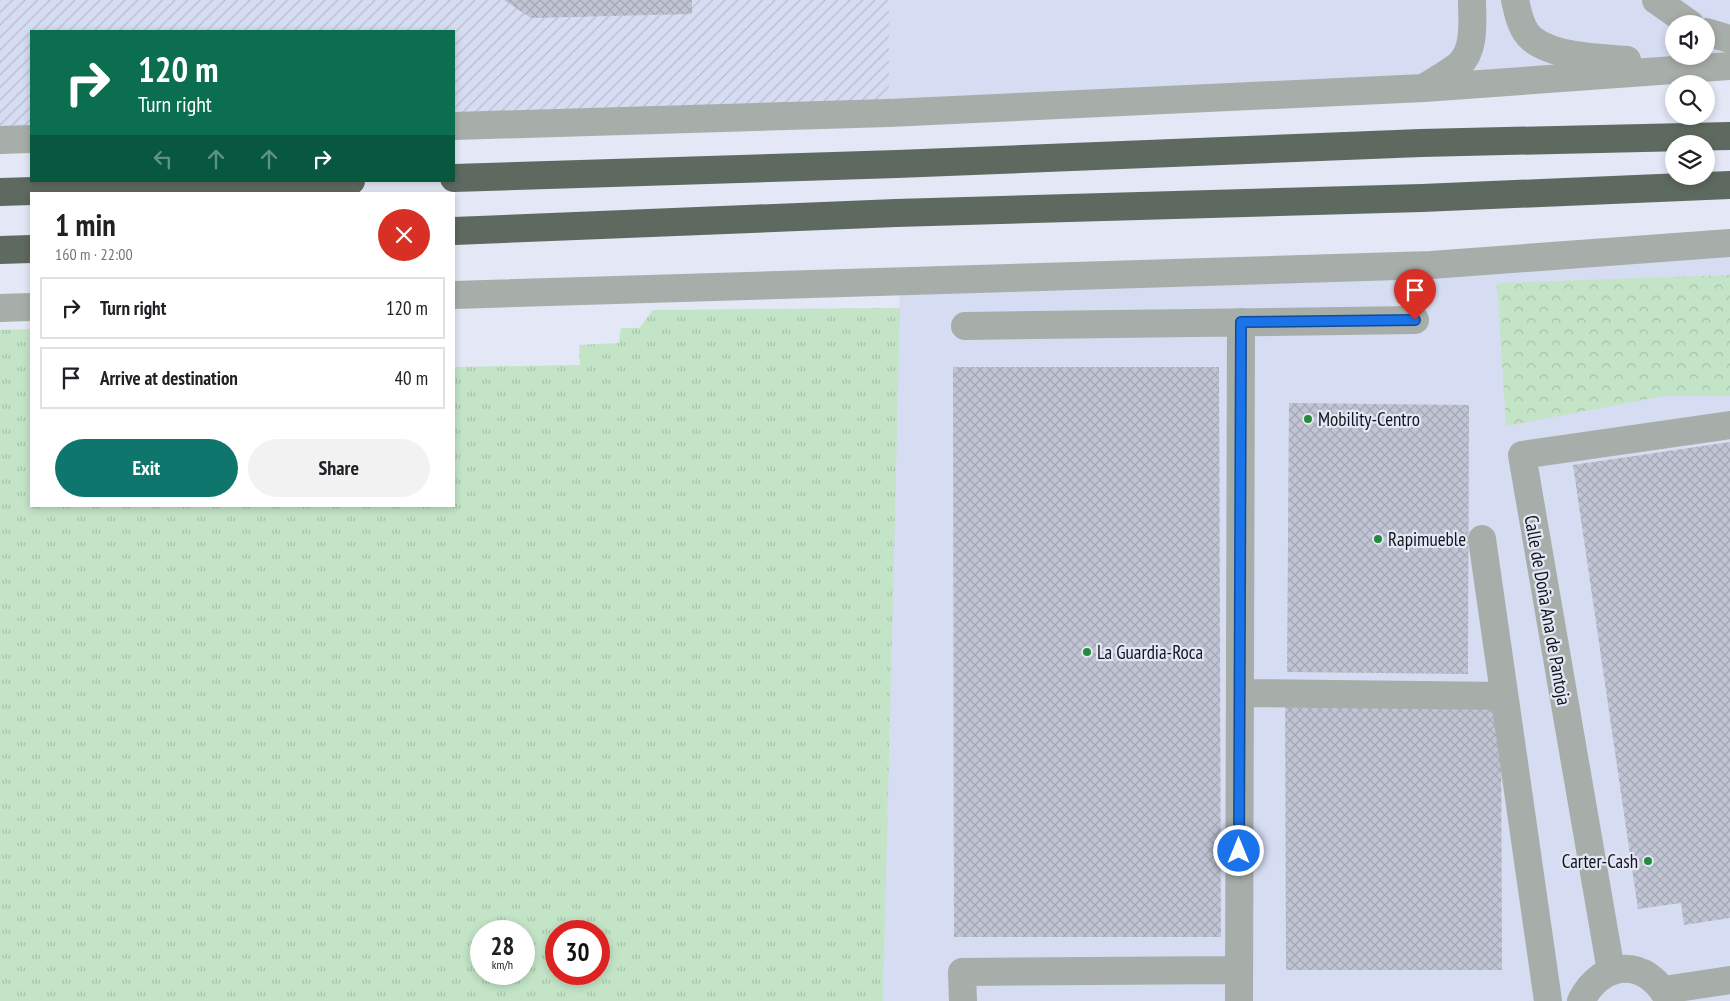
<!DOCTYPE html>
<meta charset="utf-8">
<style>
body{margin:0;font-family:"PT Sans Narrow",sans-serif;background:#f2f2f2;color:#202124;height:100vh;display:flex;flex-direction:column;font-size:19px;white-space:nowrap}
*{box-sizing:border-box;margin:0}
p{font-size:16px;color:#757577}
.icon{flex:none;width:28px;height:28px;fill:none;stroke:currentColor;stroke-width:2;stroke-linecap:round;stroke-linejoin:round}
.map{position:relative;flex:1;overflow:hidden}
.details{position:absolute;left:30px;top:192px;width:425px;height:315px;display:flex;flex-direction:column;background:#fff;border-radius:0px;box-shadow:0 2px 8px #0003}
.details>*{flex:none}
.guide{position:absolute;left:30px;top:30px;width:425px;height:152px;border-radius:0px;box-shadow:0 2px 8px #0003;background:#0b6e4f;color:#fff;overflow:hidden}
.tools{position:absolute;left:1665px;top:15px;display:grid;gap:10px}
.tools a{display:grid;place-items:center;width:50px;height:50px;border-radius:50%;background:#fff;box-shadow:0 2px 8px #0003;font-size:25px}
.speed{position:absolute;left:470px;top:920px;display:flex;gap:10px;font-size:25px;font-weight:700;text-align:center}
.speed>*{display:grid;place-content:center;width:65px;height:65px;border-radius:50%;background:#fff;box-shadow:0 2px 8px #0003;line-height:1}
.speed small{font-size:12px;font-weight:400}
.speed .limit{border:8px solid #d22;background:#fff;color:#111}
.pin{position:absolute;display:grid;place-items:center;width:42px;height:42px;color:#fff;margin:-51px -21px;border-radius:50% 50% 50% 0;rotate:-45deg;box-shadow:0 0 5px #0007}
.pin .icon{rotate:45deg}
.me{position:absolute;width:55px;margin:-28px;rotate:0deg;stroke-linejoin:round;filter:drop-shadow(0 0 4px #0008)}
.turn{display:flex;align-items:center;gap:18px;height:105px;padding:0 25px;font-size:22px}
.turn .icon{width:65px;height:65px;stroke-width:2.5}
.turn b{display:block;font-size:35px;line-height:42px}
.lanes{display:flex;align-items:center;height:48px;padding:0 25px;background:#0003;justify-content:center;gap:25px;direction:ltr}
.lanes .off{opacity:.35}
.round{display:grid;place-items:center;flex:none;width:52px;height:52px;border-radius:26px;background:#f2f2f2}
.overview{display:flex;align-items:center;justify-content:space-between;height:85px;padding:0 25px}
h1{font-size:30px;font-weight:700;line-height:38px}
.action{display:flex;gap:10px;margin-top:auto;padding:10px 25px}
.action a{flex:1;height:58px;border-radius:30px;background:#0f766e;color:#fff;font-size:20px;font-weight:700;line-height:58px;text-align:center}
.action a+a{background:#f2f2f2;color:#202124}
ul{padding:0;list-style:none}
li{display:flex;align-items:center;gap:15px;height:62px;margin:0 10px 8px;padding:0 15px;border:2px solid #e0e0e0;border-radius:0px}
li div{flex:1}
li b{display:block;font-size:19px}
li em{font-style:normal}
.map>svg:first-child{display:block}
.built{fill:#d6dcf2;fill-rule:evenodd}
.industrial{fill:url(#industrial-furrows)}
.grass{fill:url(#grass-tufts);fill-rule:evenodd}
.park{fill:url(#park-crowns)}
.building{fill:url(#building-cross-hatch)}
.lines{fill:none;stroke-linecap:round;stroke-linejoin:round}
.minor{stroke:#a7ada8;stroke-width:28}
.highway{stroke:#5e695f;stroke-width:28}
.route-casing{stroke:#114b97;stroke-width:12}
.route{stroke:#1a73e8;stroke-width:9}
.poi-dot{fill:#27893d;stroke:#e3e7f6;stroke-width:2}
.labels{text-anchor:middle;stroke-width:4.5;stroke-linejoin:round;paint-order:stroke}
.poi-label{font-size:19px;fill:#13151a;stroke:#e3e7f6;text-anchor:start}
.street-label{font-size:19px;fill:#13151a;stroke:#e3e7f6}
</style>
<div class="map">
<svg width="1730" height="1001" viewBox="0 0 1730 1001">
<defs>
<pattern id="industrial-furrows" width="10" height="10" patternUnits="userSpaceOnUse" patternTransform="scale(1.25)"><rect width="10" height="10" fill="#d6dcf2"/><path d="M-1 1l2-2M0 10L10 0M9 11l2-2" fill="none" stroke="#b7bccf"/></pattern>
<pattern id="grass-tufts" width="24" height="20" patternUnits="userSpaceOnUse" patternTransform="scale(1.25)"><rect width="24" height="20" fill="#c3e4c6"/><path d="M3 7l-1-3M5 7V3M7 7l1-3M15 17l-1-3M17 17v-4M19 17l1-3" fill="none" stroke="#a7c3aa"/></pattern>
<pattern id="park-crowns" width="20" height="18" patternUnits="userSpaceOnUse" patternTransform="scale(1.25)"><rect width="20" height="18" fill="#c3e4c6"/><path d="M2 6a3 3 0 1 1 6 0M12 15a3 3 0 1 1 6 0" fill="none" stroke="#a7c3aa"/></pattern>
<pattern id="building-cross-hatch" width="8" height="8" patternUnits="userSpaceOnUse" patternTransform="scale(1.25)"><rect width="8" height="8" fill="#c0c4d3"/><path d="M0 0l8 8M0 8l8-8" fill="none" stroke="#a4a8b5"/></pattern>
</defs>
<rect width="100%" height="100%" fill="#e3e7f6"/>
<path class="built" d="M889 0H1730V66L889 113ZM1674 24H1706V56H1674Z
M1730 243V1001H883L900 282Z"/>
<path class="industrial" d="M0 0H889V113L454 126V31H31V139L0 140Z"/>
<path class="grass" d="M900 308 883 1001H0V330L31 329V506H454V367L580 365 579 345 619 343 621 328H639L653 310ZM481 931H524V974H481ZM556 931H599V974H556Z"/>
<path class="park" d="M1730 275V396H1664L1506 426 1497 283Z"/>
<path class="building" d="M504 0H692V14L531 18Z
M953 367H1219L1221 937H954Z
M1289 403 1469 405 1468 674 1287 672Z
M1730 442V918L1684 925 1681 903 1638 909 1573 465Z
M1285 705 1501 706 1502 970H1286Z"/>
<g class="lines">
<path class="minor" d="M1515 0C1518 13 1521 30 1532 39 1555 57 1599 58 1627 60
M1656 0 1690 24
M1706 32 1730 39
M1425 87C1436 80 1449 73 1459 65 1476 49 1472 21 1472 0
M454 126 889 113 1424 88 1730 66
M0 140 31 139
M454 295 1431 265 1730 243
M0 308 31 307
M965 326 1415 320
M1482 539 1548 1001
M1240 693 1504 696
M1611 971 1522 455 1730 425
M1664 990 1730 980
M963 1001 962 972 1239 970
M1239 1001 1241 322
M1581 1001C1603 958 1648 958 1669 1001"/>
<path class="highway" d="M454 178 897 164 1421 143 1730 136
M0 192 351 181
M454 231 896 213 1422 198 1730 185
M0 250 31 249"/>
</g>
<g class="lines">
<g class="route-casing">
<path id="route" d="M1239 851 1241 322 1415 320"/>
</g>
<use href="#route" class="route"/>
</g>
<g class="poi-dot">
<circle cx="1308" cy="419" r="5"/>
<circle cx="1378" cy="539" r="5"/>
<circle cx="1087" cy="652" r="5"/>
<circle cx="1648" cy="861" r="5"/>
</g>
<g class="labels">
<g class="poi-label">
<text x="1318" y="426">Mobility-Centro</text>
<text x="1388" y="546">Rapimueble</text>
<text x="1097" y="659">La Guardia-Roca</text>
<text x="1638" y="868" text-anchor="end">Carter-Cash</text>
</g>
<g class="street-label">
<text transform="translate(1548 610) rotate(80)" y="7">Calle de Doña Ana de Pantoja</text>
</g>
</g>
</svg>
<div class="tools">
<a><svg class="icon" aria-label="sound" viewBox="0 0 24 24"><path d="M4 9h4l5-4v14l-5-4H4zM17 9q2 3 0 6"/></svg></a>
<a><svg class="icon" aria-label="search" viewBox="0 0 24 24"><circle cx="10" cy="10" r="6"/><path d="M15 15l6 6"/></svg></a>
<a><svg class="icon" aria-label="layers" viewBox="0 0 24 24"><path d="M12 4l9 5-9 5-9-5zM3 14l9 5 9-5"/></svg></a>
</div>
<div class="speed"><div>28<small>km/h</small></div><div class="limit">30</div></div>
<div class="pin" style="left:1415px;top:320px;background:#d93025"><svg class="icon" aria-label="arrive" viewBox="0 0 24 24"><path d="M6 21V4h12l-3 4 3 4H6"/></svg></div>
<svg class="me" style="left:1239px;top:851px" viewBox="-20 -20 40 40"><circle r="17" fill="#1a73e8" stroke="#fff" stroke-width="3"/><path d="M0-11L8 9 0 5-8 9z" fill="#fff"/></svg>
<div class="guide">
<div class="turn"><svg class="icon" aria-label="right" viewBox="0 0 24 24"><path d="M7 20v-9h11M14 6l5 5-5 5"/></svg><div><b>120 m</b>Turn right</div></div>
<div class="lanes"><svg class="icon off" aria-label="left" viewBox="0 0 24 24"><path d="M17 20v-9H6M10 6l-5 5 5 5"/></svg><svg class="icon off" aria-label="ahead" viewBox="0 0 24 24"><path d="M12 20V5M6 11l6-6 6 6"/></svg><svg class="icon off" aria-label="ahead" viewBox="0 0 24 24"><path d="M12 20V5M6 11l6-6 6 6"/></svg><svg class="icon" aria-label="right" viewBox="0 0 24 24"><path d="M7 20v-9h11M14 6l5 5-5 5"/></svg></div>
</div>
<section class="details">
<div class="overview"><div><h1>1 min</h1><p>160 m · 22:00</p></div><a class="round" style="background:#d93025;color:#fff"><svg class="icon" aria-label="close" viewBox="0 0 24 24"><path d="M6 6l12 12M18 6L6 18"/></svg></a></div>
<ul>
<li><svg class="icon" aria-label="right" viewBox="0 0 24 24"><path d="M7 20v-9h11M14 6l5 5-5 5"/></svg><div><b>Turn right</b></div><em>120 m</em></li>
<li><svg class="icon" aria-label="arrive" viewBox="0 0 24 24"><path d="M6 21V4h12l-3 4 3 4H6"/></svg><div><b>Arrive at destination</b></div><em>40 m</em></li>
</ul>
<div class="action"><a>Exit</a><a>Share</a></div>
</section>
</div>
